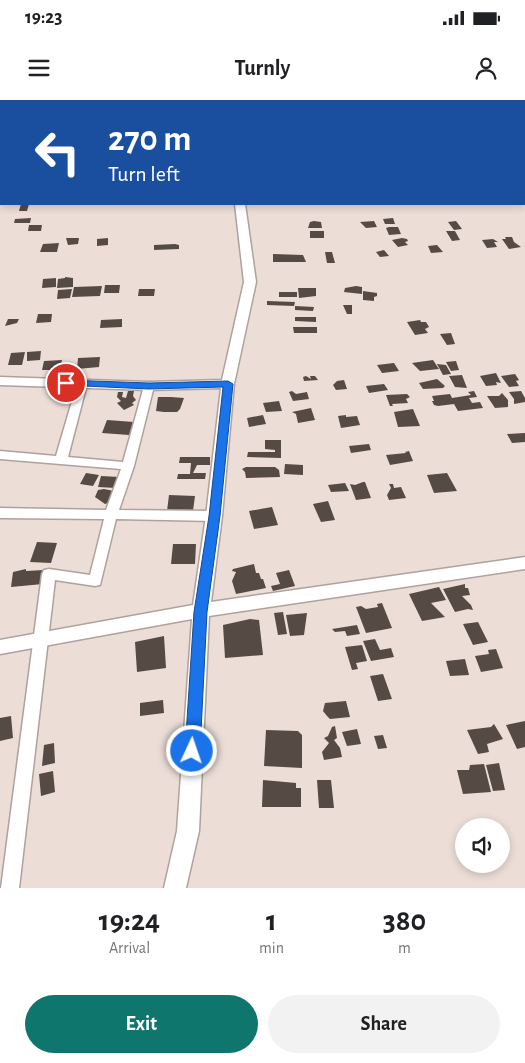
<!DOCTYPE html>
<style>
body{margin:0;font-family:"Alegreya Sans",sans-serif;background:#f2f2f2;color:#202124;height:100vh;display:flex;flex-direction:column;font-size:19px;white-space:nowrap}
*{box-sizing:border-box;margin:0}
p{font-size:16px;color:#757577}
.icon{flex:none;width:28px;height:28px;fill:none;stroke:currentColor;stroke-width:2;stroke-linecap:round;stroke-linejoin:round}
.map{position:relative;height:788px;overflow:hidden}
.sheet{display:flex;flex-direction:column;background:#fff;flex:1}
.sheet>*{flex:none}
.top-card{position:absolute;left:0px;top:0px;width:525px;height:105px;box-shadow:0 2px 8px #0003;background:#1a4fa0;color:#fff;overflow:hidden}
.controls{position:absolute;left:455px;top:718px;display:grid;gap:10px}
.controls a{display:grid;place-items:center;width:55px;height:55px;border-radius:50%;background:#fff;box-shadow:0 2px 8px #0003;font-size:25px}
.pin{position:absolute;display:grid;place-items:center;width:42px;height:42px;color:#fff;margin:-21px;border:2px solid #fff;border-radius:50%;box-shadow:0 1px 5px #0007}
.me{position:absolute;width:55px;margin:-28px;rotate:3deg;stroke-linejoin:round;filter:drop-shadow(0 0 4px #0008)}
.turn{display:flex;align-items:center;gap:18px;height:105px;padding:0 25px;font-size:22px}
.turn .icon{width:65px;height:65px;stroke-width:2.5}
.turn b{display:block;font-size:35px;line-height:42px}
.eta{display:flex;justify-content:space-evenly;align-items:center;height:85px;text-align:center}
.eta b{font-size:30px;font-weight:700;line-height:35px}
.primary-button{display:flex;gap:10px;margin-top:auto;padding:10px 25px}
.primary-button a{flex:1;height:58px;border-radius:30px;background:#0f766e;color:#fff;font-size:20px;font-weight:700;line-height:58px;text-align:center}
.primary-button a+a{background:#f2f2f2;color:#202124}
.status{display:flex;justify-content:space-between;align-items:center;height:35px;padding:0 25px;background:#fff;direction:ltr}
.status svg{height:14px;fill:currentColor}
header{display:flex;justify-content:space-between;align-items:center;height:65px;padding:0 25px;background:#fff;font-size:22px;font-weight:700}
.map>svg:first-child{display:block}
.building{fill:#564a45}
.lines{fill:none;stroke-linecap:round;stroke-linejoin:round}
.minor-casing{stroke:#afa19b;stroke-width:3}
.tertiary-casing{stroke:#afa19b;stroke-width:3}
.minor{fill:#fff;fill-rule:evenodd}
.tertiary{fill:#fff;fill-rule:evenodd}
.route{fill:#1a73e8;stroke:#114b97}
</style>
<div class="status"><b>19:23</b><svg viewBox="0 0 49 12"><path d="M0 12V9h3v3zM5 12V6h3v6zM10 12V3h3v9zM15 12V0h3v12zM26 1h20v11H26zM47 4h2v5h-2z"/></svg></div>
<header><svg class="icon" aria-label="menu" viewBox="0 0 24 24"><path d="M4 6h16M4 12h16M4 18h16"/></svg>Turnly<svg class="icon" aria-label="person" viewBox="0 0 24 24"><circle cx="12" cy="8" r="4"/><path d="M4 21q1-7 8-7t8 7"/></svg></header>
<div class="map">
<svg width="525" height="788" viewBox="0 0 525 788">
<rect width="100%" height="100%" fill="#ecddd7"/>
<path class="building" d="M21 104H29L27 111H19Z
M31 118 30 123H14L15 119Z
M393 118 395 124H385L383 119Z
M314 121 321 122 322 128H308L310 122Z
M374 121 377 127 366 128 360 122Z
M456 121 462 129 454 130 448 122Z
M29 125H42L41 131H28Z
M389 127H398L401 134 389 135 386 128Z
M310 131H324V138H310Z
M446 131H455L460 140 452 141Z
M505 137H512L514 142 521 147 509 149 502 139H506Z
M66 138H79L78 144 68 145Z
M108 138V145L97 146V139Z
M402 138 407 139 408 141 405 142 408 145 398 147 392 140Z
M493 139 498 142H494L497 147 487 148 482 140Z
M59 143 57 152H40L43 144Z
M175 144 179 145V149L154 150V145Z
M437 145 443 152 431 153 428 146Z
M384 150 389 156 380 157 376 152Z
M325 152H332L335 163H327Z
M273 154 303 155 306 162H273Z
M65 177 73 178V187L57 188 58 179 65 178Z
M56 178V187L42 188 43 179Z
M105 185H120L119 193H104Z
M102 186 100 196 72 197 74 187Z
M356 186 362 187V194L344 192 345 188Z
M298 188H316V196L299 198Z
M72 189 70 198 57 199 58 190Z
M139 189H155L154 196H138Z
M363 191 377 193V196L374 197V201L363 200Z
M279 192H297V197H279Z
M267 201 295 202 294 206 267 205Z
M343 205H352V214H347Z
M295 206 314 207 313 211 295 210Z
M38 214H52L51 222 36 223Z
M295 217H316V222L295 221Z
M8 219H19L17 223 5 226Z
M122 219V227L100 228 101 220Z
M420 220 421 222H426L429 227 425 229 428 233 415 235 407 222Z
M293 227H317V233H294Z
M451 233 455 244 447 245 440 234Z
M41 251 40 260 27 261V252Z
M25 252 22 265H8L11 253Z
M100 257 99 267 77 269 78 258Z
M62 260 60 270H42L44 261Z
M433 260 439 269 420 271 412 263Z
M456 261 459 270 451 271 446 262Z
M394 263 399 271 382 273 377 265Z
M437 264 446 265 451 274 443 275Z
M496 273 501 283 496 282 497 285 486 286 480 276Z
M515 274 519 280 516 281 519 286 509 287 501 276Z
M462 275 467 288 455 287 449 276Z
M306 276 311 279 310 276H315L318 280 304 281 303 277Z
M437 279 445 286 443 288 423 289 419 283Z
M344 280 347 289 336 290 333 285 337 281Z
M384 284 388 290 369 293 366 286Z
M128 291H134L133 296 136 300 132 303 134 305 124 310 117 303 121 301 117 297 118 292H123L122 297 126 298Z
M292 291 296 294 307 292 309 299 293 301 289 292Z
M474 291 477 297 469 298 472 303 480 302 483 308 458 311 454 304 438 306 434 305 432 301H434L432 296 450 294 452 298 471 295 468 292Z
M521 291 525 298V302L514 304V299L509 292Z
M502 293 508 300V307L495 308 487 296H499Z
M407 294 410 297 406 299 408 303 392 304 393 306H390L386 295Z
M158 297H171L184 298 180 309 177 312H164L156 311Z
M279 301 282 311 266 312 263 303Z
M311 308 315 320 298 323 296 314 292 312Z
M413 309 420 326 398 327 394 312Z
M263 315 266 324 249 327 247 318Z
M346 315V317L357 316 360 325 341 328 338 316Z
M107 320 134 322 129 335 102 333Z
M525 333V342L512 343 507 334Z
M265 340H281V358L247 357 248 352H275V350L265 349Z
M369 344 371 350 351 353 349 346Z
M409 351 413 361 390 365 386 355 406 353 405 352Z
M180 357H210V365H197L193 373H206L205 379H177L178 374H190L191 363H179Z
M285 364 303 365V375L284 374Z
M246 367H275L279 370 280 377 246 378 245 372 242 369Z
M86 373 99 375 93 386 80 384Z
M447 373 457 391 434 393 427 375Z
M101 376 119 377 116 388 98 387Z
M363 382H365L371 398 356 400 350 384 355 385Z
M345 383 349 391 331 392 328 385Z
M389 384H393L394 388 401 387 406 398 389 400 387 395 391 388Z
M104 389 114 391 111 402 105 404 95 397 98 390Z
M169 395 195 396 193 411H167Z
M328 401 335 420 321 422 313 404Z
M272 407 278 425 254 429 249 411Z
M37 442 57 443 51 463 30 462Z
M173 444H196L195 464H171Z
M254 464 256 473H259L261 479H263L266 488 236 494 232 481 236 472 232 471 233 469Z
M26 469V471L44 470 43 484 11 487 13 472Z
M289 470 295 486 273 491 271 486 280 484 276 473Z
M465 484V488H468L470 495 462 496 471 505 473 510 468 509 455 512 443 489Z
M439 487 446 500 431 503 445 517 422 521 409 494Z
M382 503 392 528 366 533 356 507 361 506 366 509 378 507 377 504Z
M283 512 287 534 278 535 274 513Z
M307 513 304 535 290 536 286 515Z
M250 519 259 520 263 555 225 558 223 525Z
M478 522 488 542 473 545 463 524Z
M357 525 360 534 347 536 345 531 335 532 332 529Z
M164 536 166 568 137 572 135 542Z
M375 539 380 550 391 548 394 557 371 561 363 541Z
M362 545 367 561 356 563 358 569 352 570 345 547Z
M496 549 503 568 481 572 475 556 489 554 488 550Z
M465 559 469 575 450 576 446 561Z
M383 574 392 599 378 601 370 576Z
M163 600 164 613 140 616V603Z
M346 601 350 617 330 619 327 616 323 611 325 603Z
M11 616 13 638 0 641V618Z
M525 621V647L517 649 506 625Z
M494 624 503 639 487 644 489 652 478 654 467 630 491 627Z
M335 626 337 638 334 640 340 648 342 657 324 660 322 652 329 643 324 638 328 636 332 627Z
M357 629 361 644 347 646 342 632Z
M266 630 298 631 302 635V668L264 666Z
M383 635 387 648 378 649 374 636Z
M54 643 55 663 42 666 44 645Z
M499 663 505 690 493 691 486 665Z
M484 664 491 692 463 694 457 670H469L470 665Z
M53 671 55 692 41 696 39 674Z
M263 680 296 683V688H301V707H262Z
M317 680H331L334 708H319Z"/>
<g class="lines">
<g class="minor-casing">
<path id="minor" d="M82 281 87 284 68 357 123 362 144 286 149 283 154 286 134 366 119 410 214 411 219 413 220 416 219 419 214 421 116 419 100 485 95 486 55 480 19 788H1L42 474 44 470 49 469 90 475 104 419 0 418V408L106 410 121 369 0 359V351L56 356 77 284Z"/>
</g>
<g class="tertiary-casing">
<path id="tertiary" d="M198 0H206V1H198Z
M235 104H245L256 182 234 284 222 416 211 502 525 457V469L209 516 199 731 186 788H164L177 731 192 519 0 554V540L193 505 206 416 221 288 149 290 0 285V277L149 282 222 280 244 182Z"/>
</g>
<use href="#minor" class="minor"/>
<use href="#tertiary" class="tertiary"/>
</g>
<path class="route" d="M66 280 149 283 228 281 233 284 220 416 207 512 200 651 198 656 192 658 187 656 185 651 194 512 209 416 223 287 149 289 63 285 61 283Z"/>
</svg>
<div class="controls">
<a><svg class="icon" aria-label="sound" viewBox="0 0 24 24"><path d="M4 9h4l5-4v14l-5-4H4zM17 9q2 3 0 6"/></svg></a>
</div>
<div class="pin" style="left:66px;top:283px;background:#d93025"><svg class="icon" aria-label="arrive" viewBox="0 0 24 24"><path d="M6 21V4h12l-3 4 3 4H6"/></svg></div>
<svg class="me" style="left:192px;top:651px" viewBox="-20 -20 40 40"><circle r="17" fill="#1a73e8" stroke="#fff" stroke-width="3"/><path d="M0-11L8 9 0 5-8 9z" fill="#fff"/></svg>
<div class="top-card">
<div class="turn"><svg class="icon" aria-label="left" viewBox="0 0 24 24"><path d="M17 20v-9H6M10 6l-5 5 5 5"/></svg><div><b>270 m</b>Turn left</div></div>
</div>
</div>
<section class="sheet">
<div class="eta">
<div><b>19:24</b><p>Arrival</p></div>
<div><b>1</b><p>min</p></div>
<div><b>380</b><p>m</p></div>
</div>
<div class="primary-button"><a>Exit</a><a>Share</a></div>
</section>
